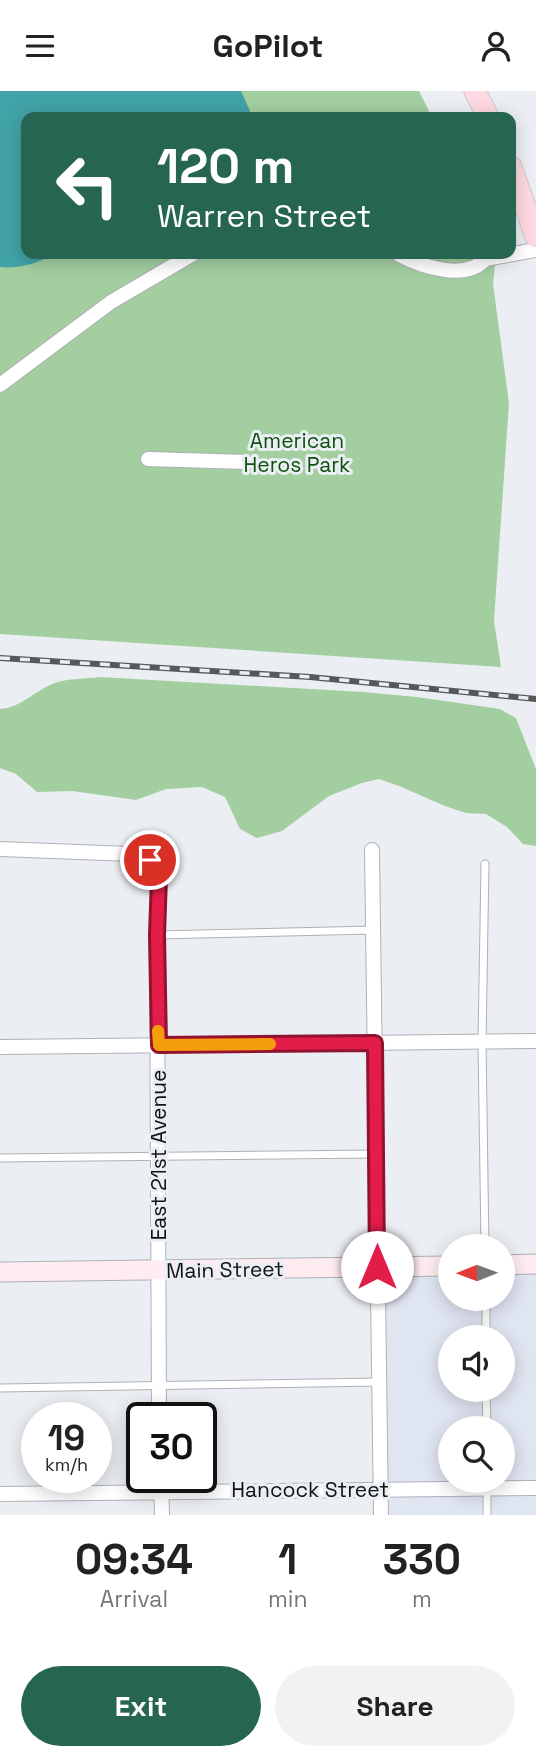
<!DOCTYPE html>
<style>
body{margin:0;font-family:"Space Grotesk",sans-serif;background:#f2f2f2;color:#222;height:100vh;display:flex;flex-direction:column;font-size:26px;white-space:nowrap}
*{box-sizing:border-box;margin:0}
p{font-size:23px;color:#767676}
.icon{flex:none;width:38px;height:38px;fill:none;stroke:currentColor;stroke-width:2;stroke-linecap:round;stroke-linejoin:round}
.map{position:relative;height:1424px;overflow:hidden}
.sheet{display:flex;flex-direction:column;background:#fff;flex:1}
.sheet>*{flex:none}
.hud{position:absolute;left:21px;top:21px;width:495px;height:147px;border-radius:14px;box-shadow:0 4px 18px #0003;background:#266552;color:#fff;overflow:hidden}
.needle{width:46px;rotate:269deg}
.tools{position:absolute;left:438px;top:1143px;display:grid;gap:14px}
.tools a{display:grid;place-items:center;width:77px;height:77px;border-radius:50%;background:#fff;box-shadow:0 4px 18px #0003;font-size:35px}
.speed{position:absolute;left:21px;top:1311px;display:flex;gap:14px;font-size:35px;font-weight:700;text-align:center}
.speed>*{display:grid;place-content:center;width:91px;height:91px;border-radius:50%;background:#fff;box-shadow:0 4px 18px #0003;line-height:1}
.speed small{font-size:18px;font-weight:400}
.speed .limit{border:4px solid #111;border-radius:10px;background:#fff;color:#111}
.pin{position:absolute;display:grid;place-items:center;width:60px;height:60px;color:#fff;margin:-30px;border:4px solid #fff;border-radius:50%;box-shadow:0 2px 7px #0007}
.me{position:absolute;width:77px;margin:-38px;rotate:0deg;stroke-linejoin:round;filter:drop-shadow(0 0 5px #0008)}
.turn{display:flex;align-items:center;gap:24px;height:147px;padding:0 21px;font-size:32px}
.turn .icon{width:91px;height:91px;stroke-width:2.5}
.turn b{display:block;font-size:49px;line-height:60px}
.eta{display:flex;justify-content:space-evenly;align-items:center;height:119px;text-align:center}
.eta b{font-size:42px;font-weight:600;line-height:49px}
.action{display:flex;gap:14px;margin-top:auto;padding:14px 21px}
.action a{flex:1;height:80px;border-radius:42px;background:#266552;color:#fff;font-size:28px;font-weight:600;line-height:80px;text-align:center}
.action a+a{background:#f2f2f2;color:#222}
header{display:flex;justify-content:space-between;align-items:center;height:91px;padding:0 21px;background:#fff;font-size:32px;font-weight:600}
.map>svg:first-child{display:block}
.built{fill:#e0e5f2;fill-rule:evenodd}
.green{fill:#a3cfa0}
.water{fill:#41a3a7}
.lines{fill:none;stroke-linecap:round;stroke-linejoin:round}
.lane-casing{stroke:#aeb1b6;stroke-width:9}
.street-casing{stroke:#aeb1b6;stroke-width:16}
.secondary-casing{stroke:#aeb1b6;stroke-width:21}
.primary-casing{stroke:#cacbcb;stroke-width:23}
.lane{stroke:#fff;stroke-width:7}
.street{stroke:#fff;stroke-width:14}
.secondary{stroke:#ffecf0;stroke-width:19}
.primary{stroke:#ffd9e1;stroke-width:21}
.rail-casing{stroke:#56585b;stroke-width:6}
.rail{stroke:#ebeef3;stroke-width:3.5;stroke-dasharray:10;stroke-linecap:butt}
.route-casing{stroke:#92132f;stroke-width:18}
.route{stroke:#e11d48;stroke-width:12}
.slow{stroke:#f59e0b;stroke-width:12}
.labels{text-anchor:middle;stroke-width:6;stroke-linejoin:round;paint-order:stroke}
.park-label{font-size:21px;fill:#0a520c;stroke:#ebeef3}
.street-label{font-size:21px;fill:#101113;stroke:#ebeef3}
</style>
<header><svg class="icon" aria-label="menu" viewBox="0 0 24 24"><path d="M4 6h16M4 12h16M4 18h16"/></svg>GoPilot<svg class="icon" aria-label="person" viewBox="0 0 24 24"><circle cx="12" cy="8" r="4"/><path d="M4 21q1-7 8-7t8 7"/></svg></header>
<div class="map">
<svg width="536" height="1424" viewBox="0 0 536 1424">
<rect width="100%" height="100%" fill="#ebeef3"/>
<path class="built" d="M536 1173V1424H381L377 1176 450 1175V1208H502V1174ZM450 1246H502V1298H450ZM450 1337H502V1390H450Z"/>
<path class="green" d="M0 0H419L432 26H26V163H496L493 193 509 312 494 530 501 576 0 543Z
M100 586 363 601 417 606 500 618 516 627 536 678V755L523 753 507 736 486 723 466 722 445 715 399 695 379 688 362 692 329 705 282 740 257 747 240 738 225 706 202 696 166 698 136 709 72 700 37 701 16 683 0 677V618C21 617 35 599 55 592 68 587 86 588 100 586Z"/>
<path class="water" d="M0 0H241L250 20V26H26V163H54C39 172 18 178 0 176Z"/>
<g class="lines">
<g class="lane-casing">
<path id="lane" d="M157 844 374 839
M0 1067 376 1063
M485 1155 482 951 485 773
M486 1208V1246
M0 1297 379 1291
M486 1298 487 1337
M487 1390V1424"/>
</g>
<g class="street-casing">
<path id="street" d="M398 163C420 175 466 191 485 168
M479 164 485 168 536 159
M0 294 111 211 193 163
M148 368 246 371
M0 758 131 763 150 769 159 786 157 844 159 1326
M372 759 381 1424
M0 956 536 950
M161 1386 162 1424
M0 1403 536 1397"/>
</g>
<g class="secondary-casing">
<path id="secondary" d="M502 1174 536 1173
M0 1181 450 1175"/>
</g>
<g class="primary-casing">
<path id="primary" d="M475 0 488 26
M511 76 536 146"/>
</g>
<use href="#lane" class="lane"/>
<use href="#street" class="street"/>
<use href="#secondary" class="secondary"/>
<use href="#primary" class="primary"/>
<g class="rail-casing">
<path id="rail" d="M0 567 310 586 536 608"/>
</g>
<use href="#rail" class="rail"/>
</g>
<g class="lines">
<g class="route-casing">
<path id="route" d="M150 769 159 786 157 844 159 954 375 952 377 1176"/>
</g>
<use href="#route" class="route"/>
<path class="slow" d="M158 940 159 954 270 953"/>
</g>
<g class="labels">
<g class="park-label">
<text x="297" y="357">American<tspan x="297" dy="24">Heros Park</tspan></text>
</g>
<g class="street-label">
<text transform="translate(159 1064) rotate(-90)" y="7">East 21st Avenue</text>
<text transform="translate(225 1179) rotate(-1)" y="7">Main Street</text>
<text x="310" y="1406">Hancock Street</text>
</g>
</g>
</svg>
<div class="tools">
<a><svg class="needle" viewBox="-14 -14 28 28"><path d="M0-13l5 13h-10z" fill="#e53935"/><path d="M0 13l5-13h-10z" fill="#767676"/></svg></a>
<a><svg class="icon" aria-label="sound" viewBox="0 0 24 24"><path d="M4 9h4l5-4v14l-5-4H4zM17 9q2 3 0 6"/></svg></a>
<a><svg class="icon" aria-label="search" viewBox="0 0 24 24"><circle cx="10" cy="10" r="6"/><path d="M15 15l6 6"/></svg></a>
</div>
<div class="speed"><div>19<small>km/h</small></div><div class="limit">30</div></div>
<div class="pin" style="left:150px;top:769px;background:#d93025"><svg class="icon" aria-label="arrive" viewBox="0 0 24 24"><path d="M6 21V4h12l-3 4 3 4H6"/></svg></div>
<svg class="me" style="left:377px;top:1176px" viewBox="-20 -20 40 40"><circle r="19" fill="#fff"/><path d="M0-13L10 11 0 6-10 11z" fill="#e11d48"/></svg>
<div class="hud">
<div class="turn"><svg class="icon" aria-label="left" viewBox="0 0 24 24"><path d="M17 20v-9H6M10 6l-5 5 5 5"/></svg><div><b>120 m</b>Warren Street</div></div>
</div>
</div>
<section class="sheet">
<div class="eta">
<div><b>09:34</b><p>Arrival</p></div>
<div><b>1</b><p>min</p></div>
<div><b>330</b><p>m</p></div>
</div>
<div class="action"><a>Exit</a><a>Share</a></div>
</section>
